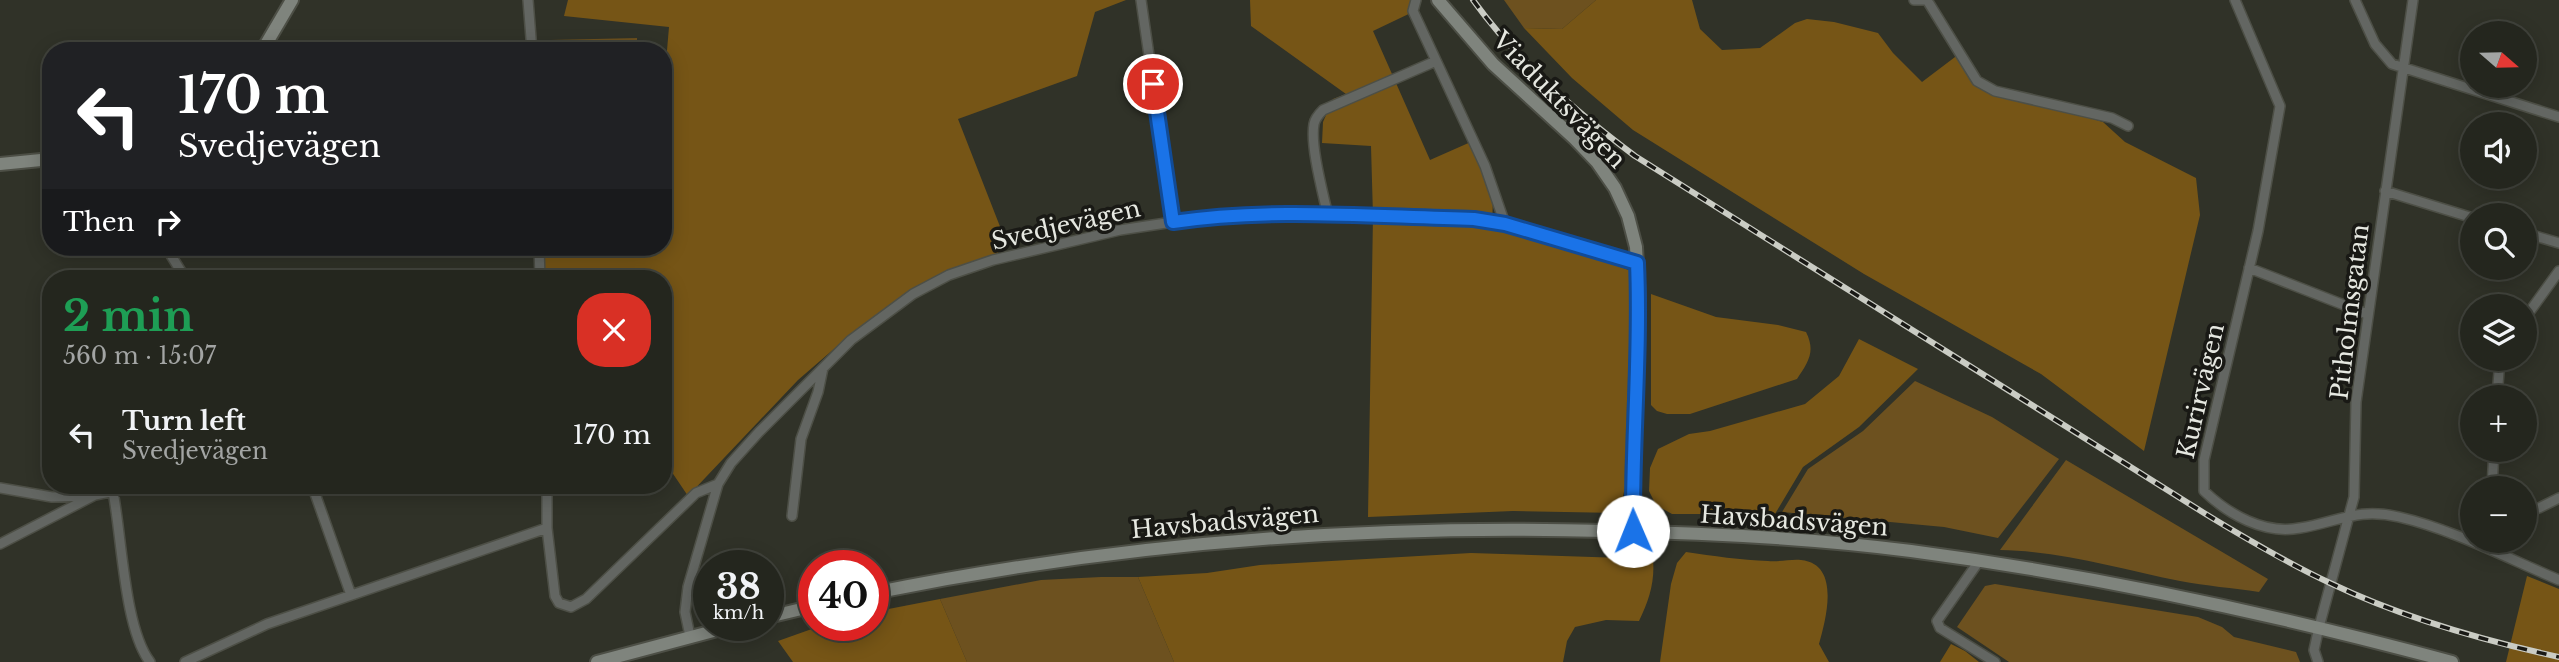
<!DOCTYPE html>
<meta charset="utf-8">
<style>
body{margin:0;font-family:"Libre Baskerville",serif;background:#30322b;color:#f1f3f6;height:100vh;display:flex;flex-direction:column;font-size:26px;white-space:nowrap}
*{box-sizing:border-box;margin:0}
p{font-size:23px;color:#a3a5a4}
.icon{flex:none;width:38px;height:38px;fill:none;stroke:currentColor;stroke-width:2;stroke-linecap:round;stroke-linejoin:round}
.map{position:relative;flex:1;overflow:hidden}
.sheet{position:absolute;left:42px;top:270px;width:630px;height:224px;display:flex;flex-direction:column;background:#24261e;border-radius:28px;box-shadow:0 4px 18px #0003,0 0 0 2px #41433c}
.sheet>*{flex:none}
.top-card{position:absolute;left:42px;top:42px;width:630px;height:214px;border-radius:28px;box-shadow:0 4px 18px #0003,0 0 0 2px #41433c;background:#202124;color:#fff;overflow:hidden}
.needle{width:46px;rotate:110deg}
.tools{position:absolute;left:2460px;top:21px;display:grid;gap:14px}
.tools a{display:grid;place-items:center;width:77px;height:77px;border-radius:50%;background:#24261e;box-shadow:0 4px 18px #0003,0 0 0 2px #41433c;font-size:35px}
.speed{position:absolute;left:693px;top:550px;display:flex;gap:14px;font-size:35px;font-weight:700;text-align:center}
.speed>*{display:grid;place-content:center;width:91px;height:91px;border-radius:50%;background:#24261e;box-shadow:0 4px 18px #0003,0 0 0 2px #41433c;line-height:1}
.speed small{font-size:18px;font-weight:400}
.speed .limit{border:10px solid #d22;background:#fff;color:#111}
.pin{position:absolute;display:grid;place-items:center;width:60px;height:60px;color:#fff;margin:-30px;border:4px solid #fff;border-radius:50%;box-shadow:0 2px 7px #0007}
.me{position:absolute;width:77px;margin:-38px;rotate:359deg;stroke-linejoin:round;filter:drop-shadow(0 0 5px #0008)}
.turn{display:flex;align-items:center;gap:24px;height:147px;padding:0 21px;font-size:32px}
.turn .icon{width:91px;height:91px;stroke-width:2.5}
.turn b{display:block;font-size:49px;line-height:60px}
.then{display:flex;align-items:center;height:66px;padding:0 21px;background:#0003;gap:14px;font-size:26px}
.round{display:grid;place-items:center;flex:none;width:74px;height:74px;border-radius:28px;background:#30322b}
.overview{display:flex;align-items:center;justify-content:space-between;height:119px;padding:0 21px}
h1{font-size:42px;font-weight:700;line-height:52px;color:#1e9e55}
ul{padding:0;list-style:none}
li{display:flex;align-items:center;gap:21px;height:91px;padding:0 21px}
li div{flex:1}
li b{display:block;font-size:26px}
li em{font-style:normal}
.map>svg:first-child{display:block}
.green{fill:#6d511f}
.forest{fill:#765516}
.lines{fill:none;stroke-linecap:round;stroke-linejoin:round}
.street-casing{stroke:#4d4f46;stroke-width:12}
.secondary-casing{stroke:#4d4f46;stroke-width:16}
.street{stroke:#636662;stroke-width:9}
.secondary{stroke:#7f847d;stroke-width:12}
.rail-casing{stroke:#caccc4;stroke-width:6}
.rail{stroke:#191915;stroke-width:3.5;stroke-dasharray:10;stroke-linecap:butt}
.route-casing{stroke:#114b97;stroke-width:18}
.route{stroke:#1a73e8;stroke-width:12}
.labels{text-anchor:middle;stroke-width:7;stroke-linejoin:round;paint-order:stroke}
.street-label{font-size:24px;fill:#e6e8e1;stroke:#191915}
</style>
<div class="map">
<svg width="2559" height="662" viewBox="0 0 2559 662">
<rect width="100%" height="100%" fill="#303228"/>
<path class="green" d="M1504 0H1596L1562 29 1524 28Z
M637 38V51H550V40Z
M1915 381 1992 417 2059 459 1998 538 1944 527 1782 512 1808 469 1863 431Z
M2066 460 2268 579 2259 592C2233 588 2206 586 2180 581 2120 569 2061 551 2000 550Z
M1101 577H1138L1174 662H967L940 599 1041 580Z
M1995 584 2198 617 2222 627 2234 637 2296 652 2300 662H2009L1957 627 1985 586Z"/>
<path class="forest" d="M568 0H1126L1095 12 1077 76 958 119 1008 247 857 329 798 380 688 496 663 459V278H546L543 247H663V97L669 27 564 16Z
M1250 0H1422L1417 10 1373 31 1430 160 1473 141 1493 198 1492 227 1559 243 1644 276 1631 462 1619 513 1513 511 1368 517 1373 216 1371 146 1322 143 1323 122 1333 99 1346 94 1251 26Z
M1596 0H1692L1700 29 1722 50 1760 48 1795 23 1807 19 1834 22 1878 33 1893 53 1922 82 1959 54 1969 69 2005 93 2103 122 2125 142 2196 178 2200 215 2144 451 2041 374 1864 274 1633 130 1572 78 1524 28 1562 29Z
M1651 294 1716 317 1778 325 1806 332C1816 352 1808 362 1797 379L1690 414H1667L1657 411 1651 405Z
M1859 339 1918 369 1859 427 1803 467 1775 514H1672L1656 505 1649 491 1650 468 1658 449 1689 434 1710 431 1805 404 1839 376Z
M1686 552C1713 556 1741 560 1768 561 1779 562 1791 559 1801 560 1841 564 1826 619 1819 644L1829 662H1660L1671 584 1677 563Z
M1471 553 1653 559C1655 582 1649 600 1639 621L1606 620 1575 627 1567 641 1563 662H1174L1138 577 1207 573 1260 565Z
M2527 576 2559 589V662H2506Z
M940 599 967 662H793L778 641 823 625H873V612Z
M1951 644 1965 651 1979 662H1940Z"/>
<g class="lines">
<g class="street-casing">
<path id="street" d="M528 0 532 51
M1141 0 1173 222
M1416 0 1413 11 1485 166 1505 224
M1914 0H1928
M1927 0 1977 81 1995 91 2112 118 2128 126
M2235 0 2280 106 2258 231 2204 460V491C2228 514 2264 535 2300 528 2338 522 2358 507 2399 517 2452 529 2509 559 2559 580
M2355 0 2375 44 2392 64 2559 117
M2385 191 2473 218
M1328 216C1323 193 1310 146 1314 124 1315 118 1319 114 1323 110L1436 61
M2525 233 2559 243
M166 247 185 278
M539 247 540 278
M2249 268 2367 314
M2525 318 2559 271
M2497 397 2500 359
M312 485 351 595
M0 488 52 497 92 496
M2492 488 2494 450
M113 492C122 537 124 628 150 662
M2525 510 2539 508 2559 498
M792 516 801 439 818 392 823 368
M547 528 555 596 559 603 571 607 586 599 696 493 718 484
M0 544 95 495 144 485
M1979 561 1937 621 1940 628 1995 662
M690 636 685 612 688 587 718 484 731 463 759 432 851 340 913 294 949 275 993 260 1120 230 1206 217 1256 215 1474 220 1505 224 1637 263
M185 662 267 624 547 528V485
M2318 662 2314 650 2319 627 2354 497 2356 402 2413 0"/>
</g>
<g class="secondary-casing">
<path id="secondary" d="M1438 0 1493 64 1574 138 1597 162 1615 188 1628 216 1636 247 1639 301 1632 476 1633 531
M262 51 292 0
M0 164 51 159
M873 593C1115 544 1360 524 1607 531 1708 533 1810 538 1911 551 2094 575 2274 614 2452 662
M768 617 814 606
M597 662 736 625"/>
</g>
<use href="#street" class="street"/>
<use href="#secondary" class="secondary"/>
<g class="rail-casing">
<path id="rail" d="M1473 0C1517 61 1575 111 1635 156L2204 513C2245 538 2287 563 2330 583 2403 618 2481 640 2559 657"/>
</g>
<use href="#rail" class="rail"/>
</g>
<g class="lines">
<g class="route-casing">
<path id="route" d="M1153 84 1173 222C1272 207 1374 217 1474 219L1505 224 1637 263C1641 352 1632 442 1633 531"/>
</g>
<use href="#route" class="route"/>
</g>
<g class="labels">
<g class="street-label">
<text transform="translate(1559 100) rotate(46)" y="8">Viaduktsvägen</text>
<text transform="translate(1066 225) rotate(-13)" y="8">Svedjevägen</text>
<text transform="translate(2350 312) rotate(-83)" y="8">Pitholmsgatan</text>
<text transform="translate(2201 391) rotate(-77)" y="8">Kurirvägen</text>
<text transform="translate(1794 521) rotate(4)" y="8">Havsbadsvägen</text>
<text transform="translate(1225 522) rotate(-5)" y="8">Havsbadsvägen</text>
</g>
</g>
</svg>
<div class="tools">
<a><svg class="needle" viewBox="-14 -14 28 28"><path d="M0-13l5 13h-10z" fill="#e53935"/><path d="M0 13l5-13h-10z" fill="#a3a5a4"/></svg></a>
<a><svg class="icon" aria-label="sound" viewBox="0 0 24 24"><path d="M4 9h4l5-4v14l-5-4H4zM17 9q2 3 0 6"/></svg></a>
<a><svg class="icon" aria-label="search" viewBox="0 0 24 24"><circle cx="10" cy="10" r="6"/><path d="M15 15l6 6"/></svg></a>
<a><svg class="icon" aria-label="layers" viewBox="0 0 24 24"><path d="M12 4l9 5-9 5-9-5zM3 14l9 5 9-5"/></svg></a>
<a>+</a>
<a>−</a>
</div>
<div class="speed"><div>38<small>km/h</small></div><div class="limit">40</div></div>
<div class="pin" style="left:1153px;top:84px;background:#d93025"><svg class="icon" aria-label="arrive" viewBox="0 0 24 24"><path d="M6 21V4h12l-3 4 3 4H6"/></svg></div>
<svg class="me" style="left:1633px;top:531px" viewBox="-20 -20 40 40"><circle r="19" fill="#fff"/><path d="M0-13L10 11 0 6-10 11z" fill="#1a73e8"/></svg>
<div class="top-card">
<div class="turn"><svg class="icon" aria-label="left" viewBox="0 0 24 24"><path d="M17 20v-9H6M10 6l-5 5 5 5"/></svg><div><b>170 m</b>Svedjevägen</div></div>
<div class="then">Then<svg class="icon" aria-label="right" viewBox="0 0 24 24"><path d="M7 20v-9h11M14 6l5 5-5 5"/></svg></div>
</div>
<section class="sheet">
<div class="overview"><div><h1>2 min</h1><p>560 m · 15:07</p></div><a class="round" style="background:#d93025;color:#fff"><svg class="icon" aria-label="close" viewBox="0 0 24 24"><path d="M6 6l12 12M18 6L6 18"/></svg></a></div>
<ul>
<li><svg class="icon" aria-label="left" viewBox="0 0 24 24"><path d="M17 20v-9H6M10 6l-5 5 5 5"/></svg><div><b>Turn left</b><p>Svedjevägen</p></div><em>170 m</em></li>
</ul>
</section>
</div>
